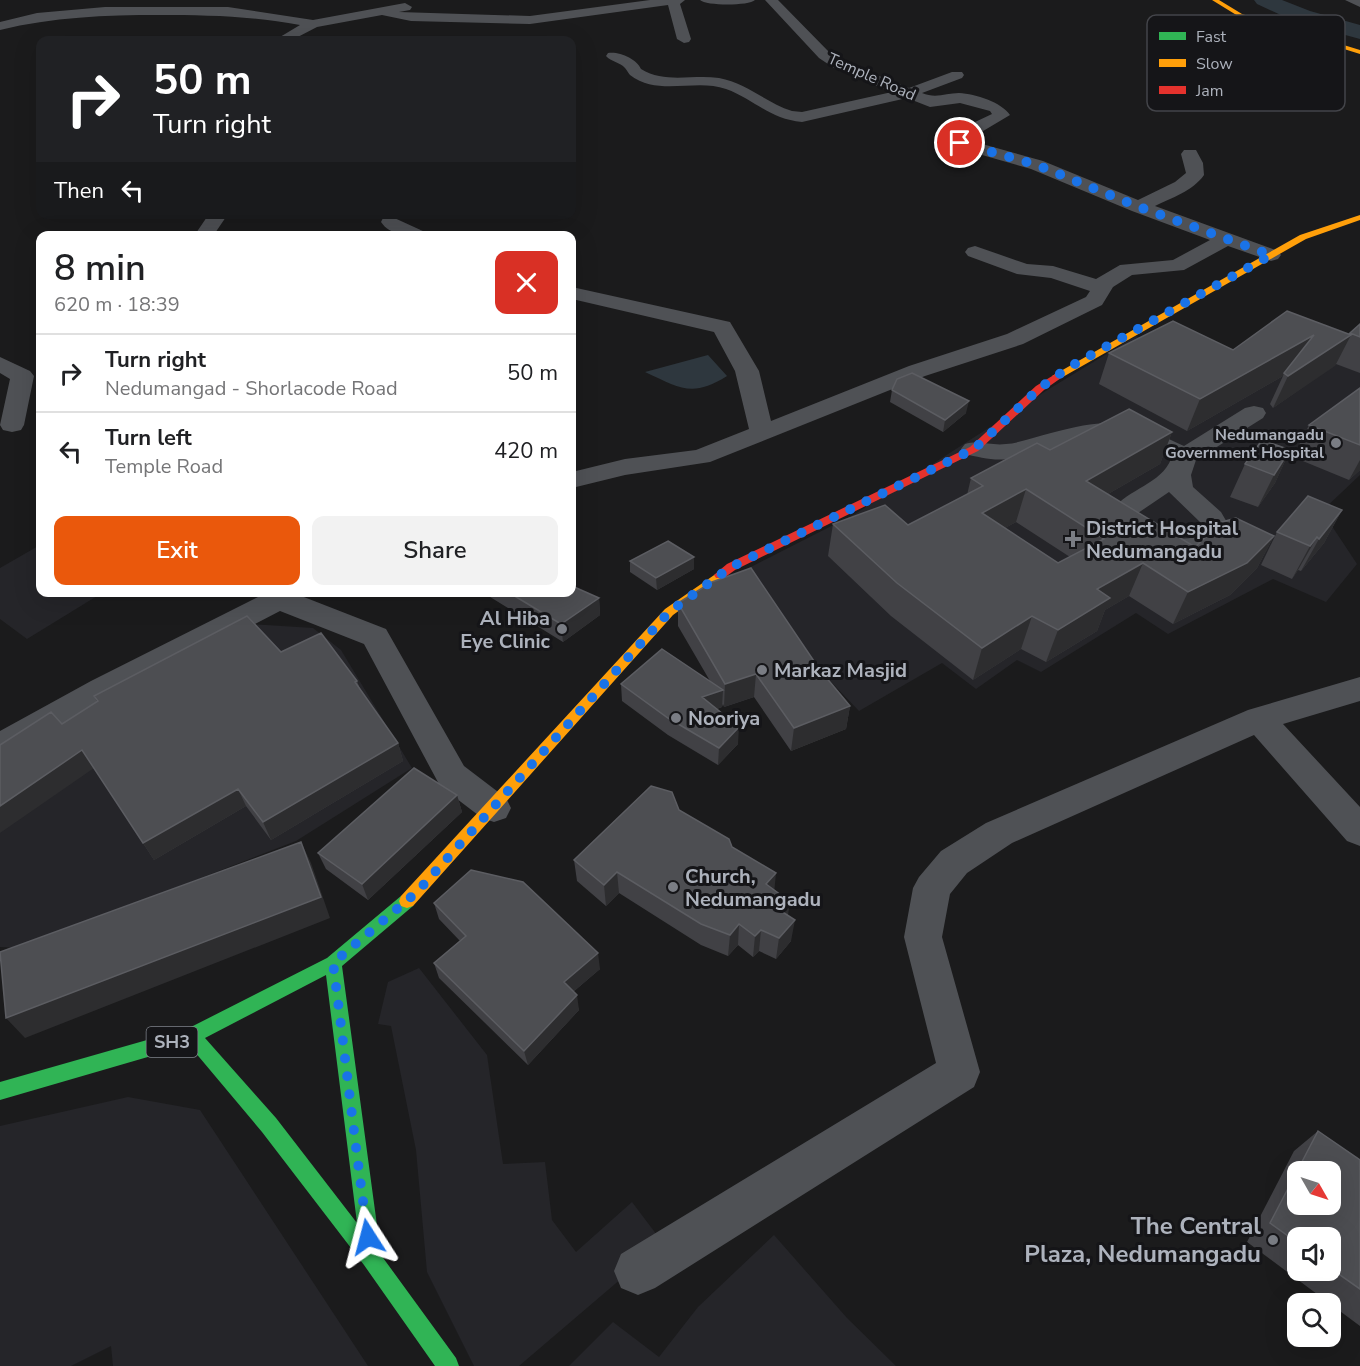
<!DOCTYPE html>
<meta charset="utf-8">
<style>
body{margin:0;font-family:"Nunito Sans",sans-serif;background:#f2f2f2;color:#202124;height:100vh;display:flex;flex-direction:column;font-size:22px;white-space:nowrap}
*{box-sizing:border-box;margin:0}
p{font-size:20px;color:#757577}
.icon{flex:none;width:33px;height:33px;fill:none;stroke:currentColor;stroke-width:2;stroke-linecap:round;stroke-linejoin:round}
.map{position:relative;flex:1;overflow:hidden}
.panel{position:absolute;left:36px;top:231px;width:540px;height:366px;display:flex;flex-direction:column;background:#fff;border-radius:12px;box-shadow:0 6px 24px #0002}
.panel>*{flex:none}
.guide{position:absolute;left:36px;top:36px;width:540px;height:183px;border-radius:12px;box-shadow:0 6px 24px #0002;background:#202124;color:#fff;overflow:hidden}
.needle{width:39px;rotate:129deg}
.fabs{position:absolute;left:1287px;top:1161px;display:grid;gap:12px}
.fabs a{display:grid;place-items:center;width:54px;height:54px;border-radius:12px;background:#fff;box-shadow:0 6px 24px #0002;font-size:30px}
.pin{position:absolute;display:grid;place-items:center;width:51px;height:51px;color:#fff;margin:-26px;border:3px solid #fff;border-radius:50%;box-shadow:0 2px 6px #0007}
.me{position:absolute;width:66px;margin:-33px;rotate:351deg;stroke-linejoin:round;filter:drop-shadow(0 0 4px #0008)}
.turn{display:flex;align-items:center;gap:21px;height:126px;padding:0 18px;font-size:27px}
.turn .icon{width:78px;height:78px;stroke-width:2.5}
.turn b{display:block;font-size:42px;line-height:51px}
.then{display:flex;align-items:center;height:57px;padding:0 18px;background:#0003;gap:12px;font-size:22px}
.round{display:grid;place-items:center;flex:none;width:63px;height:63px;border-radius:12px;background:#f2f2f2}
.summary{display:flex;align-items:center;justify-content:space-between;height:102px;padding:0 18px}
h1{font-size:36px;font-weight:600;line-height:45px}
.primary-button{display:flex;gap:12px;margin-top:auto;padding:12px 18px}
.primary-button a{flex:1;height:69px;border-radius:12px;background:#ea580c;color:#fff;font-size:24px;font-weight:600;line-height:69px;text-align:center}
.primary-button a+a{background:#f2f2f2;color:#202124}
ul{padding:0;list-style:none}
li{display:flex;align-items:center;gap:18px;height:78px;padding:0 18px;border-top:2px solid #e0e0e0}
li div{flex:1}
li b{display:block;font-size:22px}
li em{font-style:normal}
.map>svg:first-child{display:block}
.built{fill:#252529}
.water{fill:#2e373e}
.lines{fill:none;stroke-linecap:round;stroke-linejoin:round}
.river{fill:#2e373e;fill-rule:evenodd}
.street{fill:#4f5155;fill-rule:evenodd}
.fast{fill:#30b455;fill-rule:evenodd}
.slow{fill:#ff9f0a;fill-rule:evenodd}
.jam{fill:#e5322d;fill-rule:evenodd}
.wall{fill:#414145;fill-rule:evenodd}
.shaded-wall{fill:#2d2d2f}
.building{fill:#4d4e52;stroke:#5c5d62;stroke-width:1.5;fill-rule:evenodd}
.route{stroke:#1a73e8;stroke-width:10;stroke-dasharray:0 18}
.poi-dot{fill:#7a7d84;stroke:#151518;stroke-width:2}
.labels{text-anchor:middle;stroke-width:6;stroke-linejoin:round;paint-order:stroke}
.far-street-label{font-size:16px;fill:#adb2bc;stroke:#151518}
.far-poi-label{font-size:16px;font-weight:bold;fill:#adb2bc;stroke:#151518;text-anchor:end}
.shield{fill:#151518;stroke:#7f838b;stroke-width:1.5}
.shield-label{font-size:18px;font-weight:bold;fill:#adb2bc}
.poi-label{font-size:20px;font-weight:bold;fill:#adb2bc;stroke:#151518;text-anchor:start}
.near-poi-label{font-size:24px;font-weight:bold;fill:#adb2bc;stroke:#151518;text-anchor:end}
.key{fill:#151518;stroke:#434449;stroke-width:1.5}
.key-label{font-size:16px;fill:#adb2bc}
</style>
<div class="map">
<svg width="1360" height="1366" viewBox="0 0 1360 1366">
<rect width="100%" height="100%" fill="#1b1b1c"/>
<path class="built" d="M1136 336 1227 373 1360 344V475L1322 511 1357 564 1326 602 1273 579 1168 634 1136 613 1041 672 1017 660 976 689 942 663 859 711 789 638 745 570 855 514 1049 389Z
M40 545V592L102 593 27 639 0 619V568Z
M251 624 313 628 341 650 412 768 296 841 21 948 0 947V764Z
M419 968 487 1055 503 1164 545 1162 552 1220 576 1252 632 1202 663 1243 519 1366H474L427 1272 416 1150 391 1026 378 1024 388 982Z
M128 1097 200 1110 368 1366H113L111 1346 71 1366H0V1126Z
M774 1235 847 1318 896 1366H569L613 1322 659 1357 698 1307Z"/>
<path class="water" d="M708 355 727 376C692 398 680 388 645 372Z"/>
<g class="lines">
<path class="river" d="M1254 0H1282L1310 11 1360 25V39L1294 21 1257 4Z"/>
<path class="street" d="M650 0H685L680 4 691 39 689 42 684 43 677 39 668 5 530 24 411 21 382 15 317 27 292 40H275L300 25C252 16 207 15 159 15 105 15 53 17 0 30V22L37 13 105 7H228L313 20 405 3 412 7 410 10 399 12 530 16Z
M700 0H755C749 6 706 6 700 0Z
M765 0H778L829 52 844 62 909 88 952 72H962L964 75 962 78 922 93C936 99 946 93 959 93 976 94 1001 102 1010 115L968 140 1043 161 1138 200 1175 182 1186 173 1181 154 1184 150H1196L1203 163 1204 175C1193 191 1171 198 1155 206L1278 251 1281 255 1278 259 1271 261 1228 246 1184 270 1132 275 1113 287 1102 305 1023 344 925 376 710 462 625 475 572 488V472L625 459 696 450 749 429 735 371 714 332 572 299V287L730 322 759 371 771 421 909 366 1007 334 1086 297 1090 291 1051 278 1017 274 968 256 965 252 968 248 975 246 1027 264 1053 266 1096 279 1120 265 1173 260 1210 240 1132 211 1031 169 954 147 952 143 954 132 992 114 990 111 960 103 930 107 907 98 802 122C769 119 754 99 726 89 695 78 659 97 630 75 628 73 627 70 625 68 620 62 611 62 606 56L608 53C619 51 637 59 641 69 666 84 692 74 719 78 747 83 766 103 792 111L802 112 892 92 834 68 819 58Z
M1345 0H1360V7Z
M209 214H228L213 236H194Z
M390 216 425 232 427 236C411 236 391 237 381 222L383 218Z
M0 357 30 371 34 376 24 425 21 430 12 432 3 430 0 425 10 379 0 373Z
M1254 406 1263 408 1266 413 1263 418 1196 460 1191 475 1193 487 1221 512 1232 531 1224 547C1176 565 1137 557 1111 512 1126 489 1161 485 1171 459 1155 451 1138 439 1120 437 1080 433 1045 456 1007 459 994 461 978 457 965 454L961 449 965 444C979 440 992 446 1006 444 1021 443 1037 436 1051 433 1111 417 1127 419 1184 446L1245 408ZM1169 492 1200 522 1204 531 1203 535C1179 544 1152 535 1138 513Z
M268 592H291L386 629 464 766 506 798 511 808 506 818 494 822 482 818 440 786 364 644 280 611 113 697 12 755 0 759V731L91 681Z
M1360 677V701L1283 724 1360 807V846L1347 841 1254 735 1012 843 967 873 950 894 942 937 980 1072 974 1087 655 1288 638 1295 621 1288 614 1271 621 1254 936 1063 904 937 913 888 919 877 941 851 986 823 1248 710Z"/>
<path class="fast" d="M407 894 413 896 415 901 413 906 342 966 381 1255 456 1358 459 1366H435L364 1265 262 1132 189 1045 0 1100V1082L189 1028 327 958 401 896ZM326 975 357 1223 276 1118 205 1038Z"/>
<path class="slow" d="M1212 0H1219L1242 14 1360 50V54L1238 16Z
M1360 215V220L1306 239 1061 378H1053L1052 376 1300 235Z
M720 571 724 572 726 575 724 578 673 615 413 906 407 908 401 906 399 901 401 896 665 609Z"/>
<path class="jam" d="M1057 373 1061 374V378L1044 390 978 451 735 570 724 578H716L714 575 727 564 970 447 1036 386Z"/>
</g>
<path class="wall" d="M1360 324V373L1336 364 1273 408 1270 404 1283 376 1187 431 1099 384 1109 353 1233 350 1349 334Z
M1360 388V470L1349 480 1293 457 1309 425Z
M892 390 966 413 943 432 890 402Z
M1172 432 1160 464 1108 494 1195 547 1274 536 1257 568 1230 595 1173 624 1129 596 1105 610 1097 631 1046 662 1021 649 973 680 891 616 828 556 833 524 908 525 967 495 971 478 1050 450ZM1016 522 1070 557 1058 563 1005 528Z
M1290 450 1275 483 1258 507 1230 497 1245 464Z
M1342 510 1324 543 1301 571 1298 570 1292 579 1261 565 1277 532Z
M694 557V569L657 590 630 572V561Z
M482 592H572L599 598 600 615 563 642Z
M678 603 820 670 850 706 846 729 791 751 754 697 724 707 723 704 722 707 717 709 738 744 718 765 668 735 622 701 621 684 710 681 678 626Z
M281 652 357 681 360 689 398 743 403 761 271 840 246 806 154 860 94 768 62 724 97 702 94 696Z
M457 795 462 812 368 900 326 869 318 853Z
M679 810 732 847 774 890 789 901 788 915 791 941 776 959 759 951 753 957 738 945 728 956 701 945 619 893 606 906 577 881 574 860Z
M434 903 600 969 573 992 579 1010 528 1065 439 978 434 963 460 941 439 919Z
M1318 1131 1360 1160V1326L1247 1242 1294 1151ZM1298 1238H1330V1270H1298Z"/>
<path class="shaded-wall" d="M1314 335 1284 373 1283 376 1187 431 1200 399Z
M1351 335 1335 366 1273 408 1288 376Z
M969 401 966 413 943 432 945 420Z
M1172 432 1160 464 1075 513 1086 481Z
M1290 450 1275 483 1258 507 1274 475Z
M1360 460V470L1349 480Z
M1026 489 1016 522 974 545 982 513Z
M1342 510 1324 543 1301 571 1319 539Z
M1274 536 1257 568 1230 595 1173 624 1188 592Z
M1317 537 1298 570 1292 579 1310 546Z
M694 557V569L657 590 656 578Z
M1143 563 1129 596 1105 610 1097 631 1046 662 1058 630 1097 589Z
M599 598 600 615 563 642 561 624Z
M1032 616 1021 649 973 680 982 648Z
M756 674 754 697 724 707 725 684Z
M723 690 722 707 702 714V697Z
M850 706 846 729 791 751 794 728Z
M739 727 738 744 718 765 719 748Z
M398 743 403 761 271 840 263 822Z
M82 750 94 768 0 833V806Z
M238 789 246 806 154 860 143 843Z
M457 795 462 812 368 900 362 884Z
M301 842 311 863 330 918 25 1038 6 1018Z
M617 872 619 893 606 906 604 885Z
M776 873 774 894 766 884Z
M789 901 787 922 781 911Z
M795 920 791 941 776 959 779 938Z
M739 924 738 945 728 956 730 935Z
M761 930 759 951 753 957 755 936Z
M598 953 600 969 567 997 564 982Z
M577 995 579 1010 528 1065 524 1051Z"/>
<path class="building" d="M1287 311 1351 335 1288 376 1284 373 1314 335 1200 399 1109 353 1173 321 1233 350Z
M1360 324V337L1350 333Z
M912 373 969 401 945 420 892 390 897 379Z
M1360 388V445L1309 425Z
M1129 409 1172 432 1086 481 1195 547 1222 522 1236 518 1274 536 1247 563 1188 592 1143 563 1097 589 1110 598 1058 630 1032 616 982 648 897 583 833 524 885 505 908 525 983 486 971 478 1037 443 1050 450ZM1026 489 1104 539 1058 563 982 513Z
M1262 440 1290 450 1274 475 1245 464Z
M1308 496 1342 510 1319 539 1317 537 1310 546 1277 532Z
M668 541 694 557 656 578 630 561Z
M751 568 820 670 850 706 794 728 756 674 725 684 678 603 712 582Z
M572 586 599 598 561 624 508 592H572Z
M247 616 281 652 321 633 357 681 355 682 398 743 263 822 238 789 143 843 82 750 0 806V745L51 712 62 724 98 701 94 696Z
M662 649 723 690 702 697 739 727 719 748 668 718 621 684Z
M414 768 457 795 362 884 318 853Z
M651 786 672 792 679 810 729 839 732 847 776 873 766 884 789 901 781 911 795 920 779 938 761 930 755 936 739 924 730 935 701 924 617 872 604 885 574 860Z
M301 842 321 897 6 1018 0 952Z
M471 870 523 882 598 953 564 982 577 995 524 1051 434 963 466 936 434 903Z
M1318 1131 1360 1160V1289L1330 1268V1238H1298V1243L1270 1223ZM1298 1172H1330V1204H1298Z"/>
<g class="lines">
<path class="route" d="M368 1237C355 1146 345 1054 333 963L417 892 669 612 731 567 974 449 1040 388 1068 368 1271 255 1139 207 1037 165 960 143"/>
</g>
<g class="poi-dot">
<circle cx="1336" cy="443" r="6"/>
<path d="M1070 530h6v6h6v6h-6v6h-6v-6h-6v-6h6z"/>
<circle cx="562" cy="629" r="6"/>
<circle cx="762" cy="670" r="6"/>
<circle cx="676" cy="718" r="6"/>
<circle cx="673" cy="887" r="6"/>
<circle cx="1273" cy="1240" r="6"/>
</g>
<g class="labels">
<g class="far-street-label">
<text transform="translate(872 76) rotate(24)" y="6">Temple Road</text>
</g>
<g class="far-poi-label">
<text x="1324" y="440">Nedumangadu<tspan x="1324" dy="18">Government Hospital</tspan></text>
</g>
<rect class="shield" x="146.5" y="1027" width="51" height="30" rx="4.5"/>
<g class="shield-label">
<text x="172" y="1048">SH3</text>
</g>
<g class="poi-label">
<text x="1086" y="535">District Hospital<tspan x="1086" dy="23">Nedumangadu</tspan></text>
<text x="550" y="625" text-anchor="end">Al Hiba<tspan x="550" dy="23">Eye Clinic</tspan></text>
<text x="774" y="677">Markaz Masjid</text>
<text x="688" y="725">Nooriya</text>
<text x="685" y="883">Church,<tspan x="685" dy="23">Nedumangadu</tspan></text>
</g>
<g class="near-poi-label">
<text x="1261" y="1234">The Central<tspan x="1261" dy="28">Plaza, Nedumangadu</tspan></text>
</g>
</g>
<rect x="1147" y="15" width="198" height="96" rx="9" class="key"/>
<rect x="1159" y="32" width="27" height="8" fill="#30b455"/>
<rect x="1159" y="59" width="27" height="8" fill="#ff9f0a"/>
<rect x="1159" y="86" width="27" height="8" fill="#e5322d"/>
<g class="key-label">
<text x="1196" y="42">Fast</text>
<text x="1196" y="69">Slow</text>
<text x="1196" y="96">Jam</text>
</g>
</svg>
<div class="fabs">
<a><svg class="needle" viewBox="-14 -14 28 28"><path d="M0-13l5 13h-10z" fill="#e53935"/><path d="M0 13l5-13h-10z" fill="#757577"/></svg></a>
<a><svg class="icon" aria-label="sound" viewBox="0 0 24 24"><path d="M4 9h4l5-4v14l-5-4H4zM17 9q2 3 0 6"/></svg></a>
<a><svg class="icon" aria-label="search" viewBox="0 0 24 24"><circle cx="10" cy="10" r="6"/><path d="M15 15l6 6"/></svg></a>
</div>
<div class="pin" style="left:960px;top:143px;background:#d93025"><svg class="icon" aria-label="arrive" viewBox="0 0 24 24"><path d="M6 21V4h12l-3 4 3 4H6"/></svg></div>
<svg class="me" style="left:368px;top:1237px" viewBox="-20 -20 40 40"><path d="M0-17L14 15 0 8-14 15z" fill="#1a73e8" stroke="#fff" stroke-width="4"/></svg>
<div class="guide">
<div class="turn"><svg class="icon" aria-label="right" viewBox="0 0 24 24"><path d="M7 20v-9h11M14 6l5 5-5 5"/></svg><div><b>50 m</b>Turn right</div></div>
<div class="then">Then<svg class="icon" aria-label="left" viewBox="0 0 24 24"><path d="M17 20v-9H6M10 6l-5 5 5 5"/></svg></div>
</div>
<section class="panel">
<div class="summary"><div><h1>8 min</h1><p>620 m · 18:39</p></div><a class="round" style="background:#d93025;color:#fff"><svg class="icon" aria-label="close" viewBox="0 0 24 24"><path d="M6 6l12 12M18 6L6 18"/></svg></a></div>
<ul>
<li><svg class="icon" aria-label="right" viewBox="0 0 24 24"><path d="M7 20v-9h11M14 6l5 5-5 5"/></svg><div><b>Turn right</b><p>Nedumangad - Shorlacode Road</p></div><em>50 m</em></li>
<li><svg class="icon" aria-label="left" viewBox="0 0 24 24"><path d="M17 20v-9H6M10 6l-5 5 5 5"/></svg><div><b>Turn left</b><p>Temple Road</p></div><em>420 m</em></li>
</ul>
<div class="primary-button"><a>Exit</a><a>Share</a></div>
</section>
</div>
